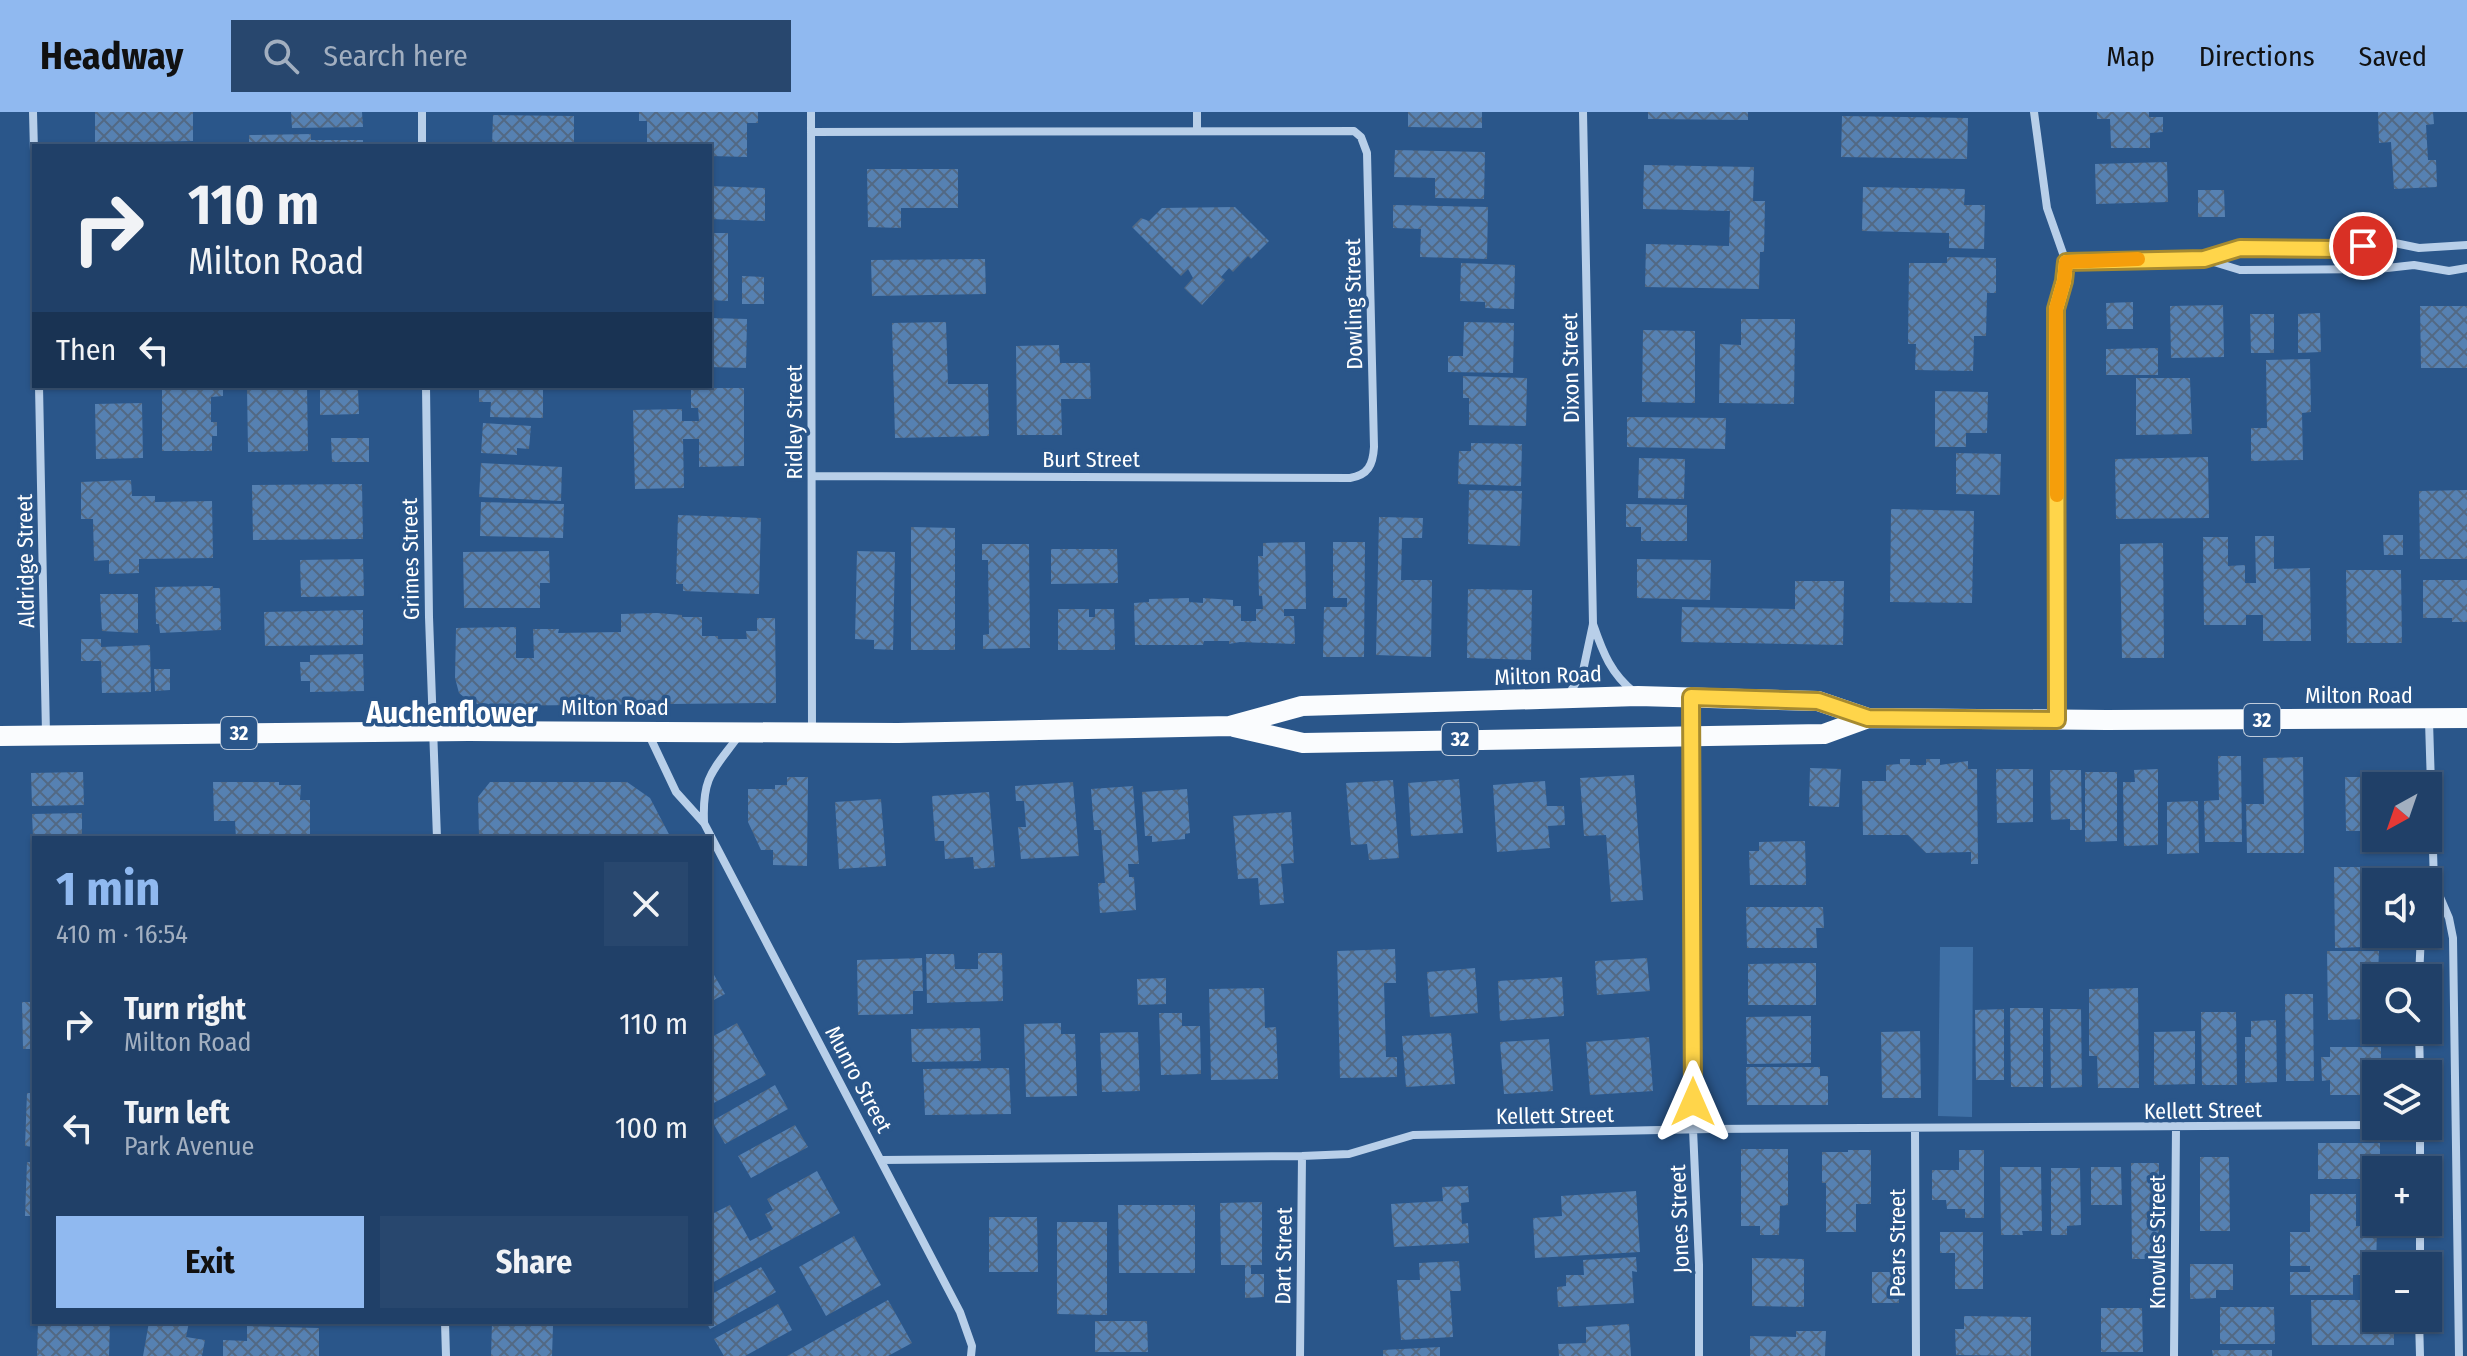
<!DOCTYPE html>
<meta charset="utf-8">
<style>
body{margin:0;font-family:"Fira Sans Condensed",sans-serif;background:#28476e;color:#f1f3f6;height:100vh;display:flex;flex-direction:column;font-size:30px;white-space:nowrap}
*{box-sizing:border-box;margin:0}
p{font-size:26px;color:#a2afc0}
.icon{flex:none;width:44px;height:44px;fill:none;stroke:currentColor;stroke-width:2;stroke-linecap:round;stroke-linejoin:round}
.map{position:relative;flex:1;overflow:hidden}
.side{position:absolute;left:32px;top:724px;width:680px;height:488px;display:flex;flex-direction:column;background:#204068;border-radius:0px;box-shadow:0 2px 6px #0004,0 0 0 2px #3d597c}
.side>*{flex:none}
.hud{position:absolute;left:32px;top:32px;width:680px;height:244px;border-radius:0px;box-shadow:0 2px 6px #0004,0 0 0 2px #3d597c;background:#204068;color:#f1f3f6;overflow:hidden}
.needle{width:52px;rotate:220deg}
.controls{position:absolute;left:2362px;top:660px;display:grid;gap:16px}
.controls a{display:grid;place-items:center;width:80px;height:80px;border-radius:0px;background:#204068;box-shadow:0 2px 6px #0004,0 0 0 2px #3d597c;font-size:40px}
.pin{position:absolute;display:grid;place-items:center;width:68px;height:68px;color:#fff;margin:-34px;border:4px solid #fff;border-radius:50%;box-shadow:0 2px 8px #0007}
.me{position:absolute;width:88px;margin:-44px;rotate:0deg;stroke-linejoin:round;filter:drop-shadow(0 0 6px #0008)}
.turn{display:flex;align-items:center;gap:28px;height:168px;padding:0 24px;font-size:36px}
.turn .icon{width:104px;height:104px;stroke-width:2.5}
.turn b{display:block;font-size:56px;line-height:68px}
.then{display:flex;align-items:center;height:76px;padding:0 24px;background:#0003;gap:16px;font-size:30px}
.round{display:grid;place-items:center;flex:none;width:84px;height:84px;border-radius:0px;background:#28476e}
.summary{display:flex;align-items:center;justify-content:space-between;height:136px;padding:0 24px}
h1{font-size:48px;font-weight:700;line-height:60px;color:#90b9f0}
.primary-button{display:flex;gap:16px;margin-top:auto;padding:16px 24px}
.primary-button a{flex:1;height:92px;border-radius:0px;background:#90b9f0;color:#111;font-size:32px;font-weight:700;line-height:92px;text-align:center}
.primary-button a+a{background:#28476e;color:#f1f3f6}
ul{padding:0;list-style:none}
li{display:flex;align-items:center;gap:24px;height:104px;padding:0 24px}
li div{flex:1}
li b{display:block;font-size:30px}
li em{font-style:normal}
header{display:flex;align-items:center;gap:48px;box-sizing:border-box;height:112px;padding:0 40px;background:#90b9f0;color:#111}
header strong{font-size:38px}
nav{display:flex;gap:44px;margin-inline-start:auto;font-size:28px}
.search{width:560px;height:72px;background:#28476e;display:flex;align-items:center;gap:20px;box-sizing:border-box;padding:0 28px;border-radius:0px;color:#a2afc0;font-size:30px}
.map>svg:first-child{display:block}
.park{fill:#3f70a6}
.building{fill:url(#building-cross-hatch)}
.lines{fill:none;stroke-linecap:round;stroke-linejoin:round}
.minor{stroke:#b8cfe9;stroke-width:8}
.primary{stroke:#fafcfe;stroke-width:20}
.route-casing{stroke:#a68a30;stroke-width:20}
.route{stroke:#ffd54a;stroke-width:14}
.slow{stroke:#f59e0b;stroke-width:14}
.labels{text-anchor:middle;stroke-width:7;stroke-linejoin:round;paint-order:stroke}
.shield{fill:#2a568a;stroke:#bfccdc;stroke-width:2}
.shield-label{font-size:20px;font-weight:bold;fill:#fff}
.street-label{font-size:22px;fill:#fff;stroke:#2a568a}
.district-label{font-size:30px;font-weight:bold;fill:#fff;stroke:#2a568a}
</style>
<header>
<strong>Headway</strong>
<div class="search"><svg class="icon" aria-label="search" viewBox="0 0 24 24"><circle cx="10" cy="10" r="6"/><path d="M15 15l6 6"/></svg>Search here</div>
<nav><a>Map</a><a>Directions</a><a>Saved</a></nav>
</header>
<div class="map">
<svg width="2467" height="1244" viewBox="0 0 2467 1244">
<defs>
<pattern id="building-cross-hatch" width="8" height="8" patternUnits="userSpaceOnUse" patternTransform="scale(2)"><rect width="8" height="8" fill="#5681b2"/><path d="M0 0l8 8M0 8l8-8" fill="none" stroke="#526984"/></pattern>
</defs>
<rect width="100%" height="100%" fill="#2a568a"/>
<path class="park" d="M1940 835H1973L1972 1005 1938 1004Z"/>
<path class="building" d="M95 0H193V29L95 31Z
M291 0H362L363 15 292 16Z
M639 0H758V11H747V45L710 44V34H647V9H639Z
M1408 0H1482V16L1408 15Z
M1648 0H1748V8L1648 7Z
M2097 0H2149V5H2163V20L2150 21V36H2111L2110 7H2097Z
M2378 0H2433L2434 12 2426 13 2428 48H2436L2437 75 2394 77 2391 30 2379 31Z
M493 3 574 4V34H492Z
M1842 4 1968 6 1967 47 1841 45Z
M311 22V28H363V34H249V23Z
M1395 38 1485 40 1484 87 1435 86V66L1394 65Z
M2167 50 2168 90 2096 92 2095 52Z
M1644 53 1754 55 1753 89H1765L1764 140H1760L1759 177 1645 175 1646 132 1729 134 1730 99 1643 97Z
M867 57H958V96H901V116L868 115Z
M710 74 765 76V109L710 107Z
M1863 75 1965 77 1964 93H1985L1984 137 1949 136V121L1862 119Z
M2198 78H2224L2225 105H2198Z
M1393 93 1488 95 1487 147 1420 145 1421 117 1393 116Z
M1235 95 1269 129 1251 147 1248 144 1233 160 1229 156 1221 165 1225 168 1202 193 1184 176 1193 166 1188 157 1181 164 1132 115 1141 106 1149 109 1162 96Z
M710 121H728V189L710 188Z
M1947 145 1996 146V181H1987L1986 224H1974L1973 259 1915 258 1916 232H1908L1909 151H1947Z
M985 147 986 182 872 184 871 148Z
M1461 151 1515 153 1514 197 1485 196V190L1460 189Z
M742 164 764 165V192H742Z
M2133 190V217H2107L2106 191Z
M2223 193 2224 245 2171 246 2170 194Z
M2420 194H2467V256H2421Z
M2320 201 2321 240 2298 241V202Z
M2250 202H2274V241H2251Z
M711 206 747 207 746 256 710 255Z
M1741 207H1795L1794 292 1719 291 1720 232 1741 233Z
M946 210 948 272H988L989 324 895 326 892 211Z
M1464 210 1514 211 1513 261 1448 260V244H1463Z
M1643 218 1695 219V291L1642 290Z
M1059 233 1060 251H1090L1091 287H1061L1062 323H1017L1016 234Z
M2158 236V263H2106V237Z
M2310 247 2311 300 2302 301 2303 348 2251 349V316H2267L2266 248Z
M1463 264 1527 266 1526 314 1469 313V286H1463Z
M2136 266H2190L2192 322 2136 323Z
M162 274H223V284L211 285V310H217V324H212V339H162Z
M307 275 308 339 248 340 247 276Z
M479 275 543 276V306L490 305 491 290H479Z
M691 276H744V354L699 355V327H683L684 376 635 377 633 298 682 297V309H699L698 296H691Z
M320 278H358L359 302 320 303Z
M1935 279 1988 280 1987 321H1966V335H1935Z
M142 291 143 346 96 347 95 292Z
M1627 305 1726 306 1725 337 1627 335Z
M483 311 531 314 529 337 517 336V343L481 341Z
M331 326H369V350H332Z
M1471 331 1522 332 1521 374 1458 372 1459 339H1471Z
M1956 341 2001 342 2000 383 1956 382Z
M2208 345 2209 406 2116 407 2115 347Z
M1639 346 1685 347 1684 387 1638 386Z
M481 351 562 355 561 389 479 385Z
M131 368 132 384H155V390L212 389 213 446 139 447V461L109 462V448L94 449 93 407H81V370Z
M362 372 363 427 253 428 252 373Z
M1469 378 1522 379 1520 434 1468 432Z
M2467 378V447H2420L2419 379Z
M481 390 564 392 563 426 480 424Z
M1626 392 1687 393V429H1641V415H1626Z
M1891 397 1974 399 1972 491 1890 490Z
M678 403 761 406 759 482 683 479V472H676Z
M1379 405 1423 406 1422 426H1402L1401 468H1432L1431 545 1376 543Z
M911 415 955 416V538H911Z
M2383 423H2403V443H2384Z
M2255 424H2274V457L2310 456 2311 529H2263V503H2246V513H2204L2203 425H2228V454L2245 453V471H2256Z
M1305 430 1306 497H1284V504H1294L1295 532 1240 530 1229 532V529H1204L1203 533H1135L1134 491 1149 490V487L1189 486V490L1203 491V486L1233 488V494H1241V509H1256V497H1263L1262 484H1259L1258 444H1263V431Z
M1333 430H1365L1364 545H1323L1324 495H1347V486H1333Z
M2163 431 2164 546H2122L2120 432Z
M982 432H1029L1030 536 983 537V523L989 522 988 448H982Z
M1051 437H1117L1118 471 1051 472Z
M549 439 550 471H540V496H464L463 440Z
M857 439 895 440 893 538 874 537V528L855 527Z
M363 447 364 484 301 485 300 448Z
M1637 447 1711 448 1710 488 1637 486Z
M2346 458H2401L2402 531H2347Z
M2423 468H2467V510H2452V506H2423Z
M1795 469H1844L1843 533 1681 530 1682 495 1795 497Z
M213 474V476H220L221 518 160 521 159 512H156L155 475Z
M1468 477 1532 478 1531 548 1467 546Z
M100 482H138V521L102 519Z
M1058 497H1089V505H1095V497H1114L1115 538H1058Z
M363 498V533L265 534 264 500Z
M657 501 682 503V505H702V524H718V527H747L746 519H757V506H775L776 591 483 594 470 590 459 581 455 566 456 516 516 515V546H534L533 517H559L558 521 621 520V502Z
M81 527H101V535L150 533 151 580 102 581 101 549H81Z
M363 542 364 579 310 580V569H301L300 550H310V543Z
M154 557H170V578L155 579Z
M2218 644H2241L2242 730H2205L2204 689 2219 688Z
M2303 645 2304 741H2247L2246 692H2264L2263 646Z
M1900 647H1910V653H1926V647H1940V653L1968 649V657H1977L1978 752H1971V740L1926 741 1908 723H1863L1862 669H1886V653L1900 652Z
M1810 656 1841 657 1839 695 1809 694Z
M1996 657H2033V710L1997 711Z
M2158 657V733L2124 734 2123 670H2135L2134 658Z
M2050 658H2081L2082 718H2070V707L2051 708Z
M83 660 84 693 32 694 31 661Z
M2085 660H2117V729L2085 730Z
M1634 663 1643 788 1611 790 1606 723 1584 724 1580 666Z
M787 665H808L807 754 773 753V738H761L748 710V677H775V673H787Z
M2345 665H2393V674H2376V719H2346Z
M1459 667 1463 721 1411 724 1408 671Z
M1393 668 1399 746 1369 748 1367 732 1351 733 1346 671Z
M1545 669 1547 694H1564L1565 713 1548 714 1550 736 1497 740 1493 673Z
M213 670H279V673H301L300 688H310V722H307V726H236L235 709H214Z
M490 670H627L650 686 671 726H479L478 685Z
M1073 670 1079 744 1021 747 1018 715H1026L1024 689H1016L1015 674Z
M1133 674 1139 752H1128L1129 765H1134L1136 798 1100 801 1098 771H1105L1101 718H1094L1091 677Z
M1187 677 1190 721 1185 722V727L1152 730V724H1145L1142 680Z
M989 680 995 755 974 757 973 745 945 747 944 729H935L932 684Z
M881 687 886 754 839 757 835 690Z
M2198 689 2199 741 2167 742V690Z
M1291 700 1294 751 1281 752 1284 791 1260 793 1258 766 1238 767 1233 704Z
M82 701V724L33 725 32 702Z
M1805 729 1806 773H1750L1749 739H1759V730Z
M2334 755H2368V774L2376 773V798H2362L2363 835 2335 836Z
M1746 795H1823L1824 816H1816L1817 836H1747Z
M1395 837 1396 871H1384L1386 945H1397V965L1340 966 1337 839Z
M2327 839H2379L2376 907 2328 908Z
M978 841H1002L1003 889 927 891 926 842H954L955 857H978Z
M922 846 923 879H913V902L858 903 857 848Z
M1647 846 1650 879 1597 883 1595 849Z
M1816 851V893H1748V852Z
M710 856 725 882 710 890Z
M1475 856 1478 901 1430 905 1427 860Z
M1562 865 1564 904 1500 909 1498 869Z
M1166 866V892L1138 893 1137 867Z
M1264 876 1265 916 1276 915 1278 967 1211 968 1209 877Z
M2138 876 2139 976H2098L2097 944H2089V877Z
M2285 882H2313L2314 969H2286Z
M22 890H34V937H23Z
M2010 896H2043V975H2011Z
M2004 897V968H1976L1975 898Z
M2050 897H2081L2082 975 2051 976Z
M2201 900H2236L2237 973H2202Z
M1159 901H1182V914H1200L1201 962 1161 963Z
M1811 904V951L1747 952 1746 905Z
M2276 908 2277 970 2245 971V925H2251V909Z
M737 911 766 963 710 993V926Z
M1061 911V922H1075L1077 984 1026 985 1024 912Z
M980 916 981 949 912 950 911 917Z
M1920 919 1921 986H1882L1881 920Z
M2195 919V972L2154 973V920Z
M1138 920 1140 979 1102 980 1100 921Z
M1451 921 1455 972 1406 975 1402 924Z
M1649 925 1653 979 1590 983 1586 930Z
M1549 927 1553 979 1504 982 1500 930Z
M2330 935H2381V962H2376V974L2360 975V983H2330V968L2322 969 2321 945H2330Z
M1746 955H1820V964H1828V993H1747Z
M1009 956 1011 1002 925 1003 923 957Z
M775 973 788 997 725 1032 712 1009Z
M27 981H34V1035L25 1034Z
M795 1013 808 1035 751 1066 738 1044Z
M2318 1031H2380V1058H2376V1067H2318Z
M1741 1037H1788V1093L1780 1094 1779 1123H1760V1114H1741Z
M1848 1038H1871V1092H1856V1120H1826V1071H1822V1040H1848Z
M1959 1038H1984V1106H1965V1097H1947L1946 1088H1932V1058H1959Z
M2200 1045H2229L2230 1119H2200Z
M27 1050H34V1104H25Z
M2131 1051H2159V1147H2132Z
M2000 1055H2041L2042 1119H2022L2023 1123H2001Z
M2091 1055H2121L2122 1093H2091Z
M2051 1056H2080L2081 1113 2067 1114V1123H2051Z
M817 1059 840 1101 710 1172V1103L730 1093 750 1129 773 1117 765 1102 773 1098 767 1087Z
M1468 1074 1469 1090 1461 1091 1462 1112 1468 1111 1469 1131 1394 1135 1391 1092 1443 1089 1442 1075Z
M1636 1079 1640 1140 1535 1146 1533 1106 1562 1104 1561 1084Z
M2310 1082H2356V1114H2377L2376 1163H2353V1183H2290V1160H2310V1154H2290V1120H2310Z
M1262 1090V1153H1251V1162H1264V1185L1245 1186V1153H1221L1220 1091Z
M1118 1093H1195V1161H1119Z
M989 1105H1037L1038 1160H989Z
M1057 1110H1107V1203L1057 1202Z
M1940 1120H1983V1177H1955V1141H1940Z
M854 1124 881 1173 826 1204 799 1155Z
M1636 1145 1637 1160 1632 1159 1634 1191 1558 1195 1557 1175 1566 1174V1163H1584L1583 1148Z
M1752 1146 1804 1147V1195L1752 1194Z
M1459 1149 1461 1179H1450L1453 1225 1401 1228 1397 1168H1420L1419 1151Z
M2190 1152H2233V1178H2216V1186L2190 1187Z
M761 1155 776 1180 710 1217 706 1210H710V1183Z
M1872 1160H1899V1191H1872Z
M888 1188 912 1231 888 1244H787Z
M2311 1188H2376V1206H2394V1233H2312Z
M778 1192 792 1218 745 1244H724L714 1227Z
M2220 1195H2274L2275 1232H2220Z
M2101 1196H2142L2143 1240H2101Z
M1964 1204 2031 1205V1244L1956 1243 1955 1217H1964Z
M1095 1209H1147L1148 1240H1095Z
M38 1210H110L109 1244H37Z
M149 1210H189L186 1225 205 1228 202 1244H143Z
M492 1211 553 1214 552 1244H491Z
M1629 1212 1631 1244H1559L1558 1232 1586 1231V1215Z
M247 1214 319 1216V1244H223V1228L247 1229Z
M1796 1219H1826L1825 1244H1750V1224L1796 1225Z
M1440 1235V1244H1383V1238Z
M2212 1238H2272V1244H2213Z"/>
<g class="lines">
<path class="minor" d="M33 0 34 39
M422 0V34
M811 0 812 619
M1197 0V18
M2034 0 2047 96 2066 150 2064 169 2056 197 2057 607
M811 20 1354 19 1361 25 1367 41 1374 335C1373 353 1368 363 1350 366L812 364
M2205 147 2240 136 2342 137 2385 129 2419 136 2467 133
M2066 150 2204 147 2240 158 2378 157 2414 153 2449 159 2467 156
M39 274 46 622
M426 274 429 505 437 726
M1593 512C1603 541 1611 562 1635 581
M1569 582 1583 559 1593 512 1583 0
M1691 585 1693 1017 1699 1153V1244
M649 623 676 680 704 711 960 1200 972 1234 971 1244
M704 710C702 663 714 658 740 622
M2434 771 2449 806 2453 826 2459 1244
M2428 791 2434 771 2429 609
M2419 866 2421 822
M2419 918 2420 962
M1915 1017 1916 1244
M881 1048 1302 1044 1349 1042 1413 1023 1710 1017 2376 1013
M2420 1058V1014
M2420 1154V1110
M2419 1206 2420 1244
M445 1210 446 1244
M1300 1244 1302 1044
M2174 1244 2176 1016"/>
<path class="primary" d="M1234 615 1303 631 1824 622 1868 606
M0 624 468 619 898 621 1230 614 1302 594 1638 584 1818 589 1868 606 2107 608 2467 606"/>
</g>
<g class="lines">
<g class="route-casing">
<path id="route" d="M1693 990 1691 585 1818 589 1868 606 2057 608 2056 197 2064 169 2066 150 2204 147 2240 136 2342 137 2363 134"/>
</g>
<use href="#route" class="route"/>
<path class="slow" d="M2057 383 2056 197 2064 169 2066 150 2138 147"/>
</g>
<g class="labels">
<g class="shield">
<rect x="2244" y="592" width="36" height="32" rx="6"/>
<rect x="221" y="605" width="36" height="32" rx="6"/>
<rect x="1442" y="611" width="36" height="32" rx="6"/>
</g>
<g class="shield-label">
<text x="2262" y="615">32</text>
<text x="239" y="628">32</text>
<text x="1460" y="634">32</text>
</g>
<g class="street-label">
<text transform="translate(1353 192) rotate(-91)" y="8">Dowling Street</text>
<text transform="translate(1570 256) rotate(-91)" y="8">Dixon Street</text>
<text transform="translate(794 310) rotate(-90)" y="8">Ridley Street</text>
<text x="1091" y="355">Burt Street</text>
<text transform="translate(410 447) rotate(-91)" y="8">Grimes Street</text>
<text transform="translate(25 449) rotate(-91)" y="8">Aldridge Street</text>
<text transform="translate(1548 563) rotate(-2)" y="8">Milton Road</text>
<text x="2359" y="591">Milton Road</text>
<text x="615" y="603">Milton Road</text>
<text transform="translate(859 967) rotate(62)" y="8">Munro Street</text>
<text transform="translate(2203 998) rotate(-1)" y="8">Kellett Street</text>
<text transform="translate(1555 1003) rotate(-1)" y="8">Kellett Street</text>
<text transform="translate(1679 1107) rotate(-92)" y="8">Jones Street</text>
<text transform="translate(2157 1130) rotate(-90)" y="8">Knowles Street</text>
<text transform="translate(1897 1131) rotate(-90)" y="8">Pears Street</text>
<text transform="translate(1283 1144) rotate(-89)" y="8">Dart Street</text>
</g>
<g class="district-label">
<text x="452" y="611">Auchenflower</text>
</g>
</g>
</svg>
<div class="controls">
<a><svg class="needle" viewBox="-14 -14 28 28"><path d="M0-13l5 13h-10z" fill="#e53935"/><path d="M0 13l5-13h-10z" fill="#a2afc0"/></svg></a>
<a><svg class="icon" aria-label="sound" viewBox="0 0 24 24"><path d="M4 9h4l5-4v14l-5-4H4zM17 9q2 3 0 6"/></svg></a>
<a><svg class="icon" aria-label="search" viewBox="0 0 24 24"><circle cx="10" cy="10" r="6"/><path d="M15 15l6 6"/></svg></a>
<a><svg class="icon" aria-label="layers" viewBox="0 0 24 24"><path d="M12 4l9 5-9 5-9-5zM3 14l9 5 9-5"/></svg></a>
<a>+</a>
<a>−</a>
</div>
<div class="pin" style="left:2363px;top:134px;background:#d93025"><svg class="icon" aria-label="arrive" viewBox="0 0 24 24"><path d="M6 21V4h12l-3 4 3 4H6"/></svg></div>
<svg class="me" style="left:1693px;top:990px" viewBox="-20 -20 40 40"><path d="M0-17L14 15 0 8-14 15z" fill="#ffd54a" stroke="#fff" stroke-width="4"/></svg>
<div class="hud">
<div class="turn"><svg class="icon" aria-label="right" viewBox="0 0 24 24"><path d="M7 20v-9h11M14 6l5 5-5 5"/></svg><div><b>110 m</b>Milton Road</div></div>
<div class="then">Then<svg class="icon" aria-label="left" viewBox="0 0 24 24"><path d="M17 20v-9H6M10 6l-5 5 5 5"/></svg></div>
</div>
<section class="side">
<div class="summary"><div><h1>1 min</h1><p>410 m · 16:54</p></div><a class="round"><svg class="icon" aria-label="close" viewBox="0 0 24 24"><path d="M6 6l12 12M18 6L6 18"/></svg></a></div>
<ul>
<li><svg class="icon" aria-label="right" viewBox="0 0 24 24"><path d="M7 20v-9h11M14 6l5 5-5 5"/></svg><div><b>Turn right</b><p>Milton Road</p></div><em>110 m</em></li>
<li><svg class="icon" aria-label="left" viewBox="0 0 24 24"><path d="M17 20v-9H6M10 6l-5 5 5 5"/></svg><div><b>Turn left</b><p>Park Avenue</p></div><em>100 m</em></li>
</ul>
<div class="primary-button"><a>Exit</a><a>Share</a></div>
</section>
</div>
